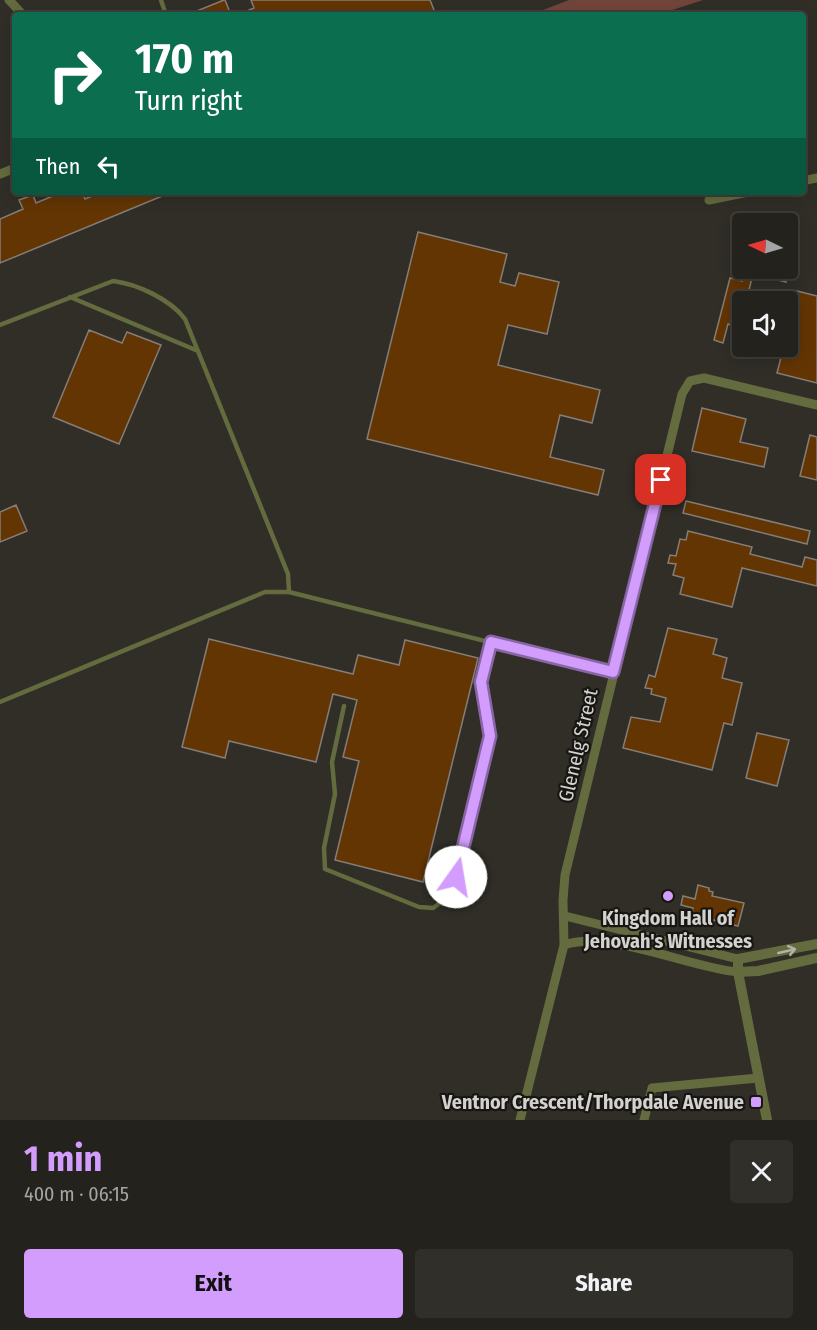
<!DOCTYPE html>
<meta charset="utf-8">
<style>
body{margin:0;font-family:"Fira Sans Condensed",sans-serif;background:#302f2a;color:#f1f3f6;height:100vh;display:flex;flex-direction:column;font-size:22px;white-space:nowrap}
*{box-sizing:border-box;margin:0}
p{font-size:20px;color:#a3a4a4}
.icon{flex:none;width:33px;height:33px;fill:none;stroke:currentColor;stroke-width:2;stroke-linecap:round;stroke-linejoin:round}
.map{position:relative;height:1120px;overflow:hidden}
.details{display:flex;flex-direction:column;background:#24221d;flex:1}
.details>*{flex:none}
.top-card{position:absolute;left:12px;top:12px;width:794px;height:183px;border-radius:6px;box-shadow:0 3px 15px #0003,0 0 0 2px #413f3b;background:#0b6e4f;color:#fff;overflow:hidden}
.needle{width:39px;rotate:275deg}
.controls{position:absolute;left:732px;top:213px;display:grid;gap:12px}
.controls a{display:grid;place-items:center;width:66px;height:66px;border-radius:6px;background:#24221d;box-shadow:0 3px 15px #0003,0 0 0 2px #413f3b;font-size:30px}
.pin{position:absolute;display:grid;place-items:center;width:51px;height:51px;color:#fff;margin:-26px;border-radius:12px;box-shadow:0 3px 9px #0006}
.me{position:absolute;width:66px;margin:-33px;rotate:13deg;stroke-linejoin:round;filter:drop-shadow(0 0 4px #0008)}
.turn{display:flex;align-items:center;gap:21px;height:126px;padding:0 24px;font-size:27px}
.turn .icon{width:78px;height:78px;stroke-width:2.5}
.turn b{display:block;font-size:42px;line-height:51px}
.then{display:flex;align-items:center;height:57px;padding:0 24px;background:#0003;gap:12px;font-size:22px}
.round{display:grid;place-items:center;flex:none;width:63px;height:63px;border-radius:6px;background:#302f2a}
.head{display:flex;align-items:center;justify-content:space-between;height:102px;padding:0 24px}
h1{font-size:36px;font-weight:700;line-height:45px;color:#d29dfd}
.cta{display:flex;gap:12px;margin-top:auto;padding:12px 24px}
.cta a{flex:1;height:69px;border-radius:6px;background:#d29dfd;color:#111;font-size:24px;font-weight:700;line-height:69px;text-align:center}
.cta a+a{background:#302f2a;color:#f1f3f6}
.map>svg:first-child{display:block}
.green{fill:#72453c}
.building{fill:#633503;stroke:#847d78;stroke-width:1.5}
.lines{fill:none;stroke-linecap:round;stroke-linejoin:round}
.service{stroke:#646b3e;stroke-width:4.5}
.minor{stroke:#646b3e;stroke-width:9}
.tertiary{stroke:#646b3e;stroke-width:10}
.oneway{stroke:#b2b3a3}
.route-casing{stroke:#8866a4;stroke-width:15}
.route{stroke:#d29dfd;stroke-width:10}
.poi-dot{fill:#d29dfd;stroke:#171613;stroke-width:2}
.labels{text-anchor:middle;stroke-width:4.5;stroke-linejoin:round;paint-order:stroke}
.street-label{font-size:20px;fill:#d4d2ce;stroke:#171613}
.poi-label{font-size:20px;font-weight:bold;fill:#d4d2ce;stroke:#171613}
</style>
<div class="map">
<svg width="817" height="1120" viewBox="0 0 817 1120">
<rect width="100%" height="100%" fill="#302e27"/>
<path class="green" d="M569 0H703L657 15H530Z"/>
<path class="building" d="M225 0 231 15H187L224 0Z
M251 0H430L436 15H237L254 8Z
M52 192H82L85 199 102 192H172L0 263V219L23 209 19 200 33 195 36 203 53 196Z
M418 232 507 254 500 282 515 286 519 273 559 282 547 334 508 325 498 365 600 390 592 423 560 415 550 457 604 470 598 495 367 439Z
M739 268H783L786 282 753 274 746 302H742L739 327 728 324 723 343 714 340 730 278 742 281Z
M797 291 817 296V383L777 373 784 346H788V331Z
M89 330 122 343 127 332 161 345 119 444 53 417Z
M702 408 746 419 740 442 768 448 764 467 692 451Z
M810 435 817 437V480L800 476Z
M686 501 810 531 807 544 683 513Z
M16 505 27 531 0 542V512Z
M688 531 752 547 750 554 802 567 805 557 817 560V586L742 568 732 607 680 594 684 578 673 575 676 564 668 563 670 555 676 556 680 539 686 540Z
M668 628 717 639 713 654 727 658 722 678 742 683 732 725 724 723 712 770 623 748 631 717 660 722 666 698 651 694 652 689 645 688 649 675 655 677Z
M209 639 353 674 358 655 399 665 405 640 478 658 423 882 335 860 359 761 343 757 357 700 333 694 316 762 229 741 225 758 182 747Z
M757 733 789 740 777 786 746 778Z
M698 885 709 888V891L713 892 712 896 744 903 738 926 714 920 713 924 689 921 693 908 681 905 683 896 695 899Z"/>
<g class="lines">
<path class="service" d="M161 0 166 15
M70 297 198 351
M0 325 113 281C137 284 170 299 185 319L288 574 289 592H265L0 702
M289 592 613 673
M344 706 332 762 335 794 324 848 325 869 419 907 433 908 447 898 454 885 490 736 481 682 491 642"/>
<path class="minor" d="M9 0 23 15
M0 174 15 168
M802 181 817 178
M709 200 748 192
M565 916 738 959
M564 945C608 929 690 968 738 972
M520 1120 564 945 563 900 565 875 682 394 690 381 704 378 817 405
M644 1120 652 1088 758 1078"/>
<path class="tertiary" d="M738 972 758 971 817 958
M767 1120 738 972V959L817 944"/>
</g>
<defs><path id="oneway-shaft" d="M-6 0H5M1.5-3L5.5 0L1.5 3" fill="none" stroke-width="1.6" stroke-linecap="round" stroke-linejoin="round" transform="scale(1.5)"/></defs>
<use class="oneway" href="#oneway-shaft" transform="translate(787 951) rotate(-13)"/>
<g class="lines">
<g class="route-casing">
<path id="route" d="M456 877 490 736 481 682 491 642 613 672 661 480"/>
</g>
<use href="#route" class="route"/>
</g>
<g class="poi-dot">
<circle cx="668" cy="896" r="6"/>
<rect x="750" y="1096" width="12" height="12" rx="3"/>
</g>
<g class="labels">
<g class="street-label">
<text transform="translate(578 745) rotate(-77)" y="7">Glenelg Street</text>
</g>
<g class="poi-label">
<text x="668" y="925">Kingdom Hall of<tspan x="668" dy="23">Jehovah's Witnesses</tspan></text>
<text x="744" y="1109" text-anchor="end">Ventnor Crescent/Thorpdale Avenue</text>
</g>
</g>
</svg>
<div class="controls">
<a><svg class="needle" viewBox="-14 -14 28 28"><path d="M0-13l5 13h-10z" fill="#e53935"/><path d="M0 13l5-13h-10z" fill="#a3a4a4"/></svg></a>
<a><svg class="icon" aria-label="sound" viewBox="0 0 24 24"><path d="M4 9h4l5-4v14l-5-4H4zM17 9q2 3 0 6"/></svg></a>
</div>
<div class="pin" style="left:661px;top:480px;background:#d93025"><svg class="icon" aria-label="arrive" viewBox="0 0 24 24"><path d="M6 21V4h12l-3 4 3 4H6"/></svg></div>
<svg class="me" style="left:456px;top:877px" viewBox="-20 -20 40 40"><circle r="19" fill="#fff"/><path d="M0-13L10 11 0 6-10 11z" fill="#d29dfd"/></svg>
<div class="top-card">
<div class="turn"><svg class="icon" aria-label="right" viewBox="0 0 24 24"><path d="M7 20v-9h11M14 6l5 5-5 5"/></svg><div><b>170 m</b>Turn right</div></div>
<div class="then">Then<svg class="icon" aria-label="left" viewBox="0 0 24 24"><path d="M17 20v-9H6M10 6l-5 5 5 5"/></svg></div>
</div>
</div>
<section class="details">
<div class="head"><div><h1>1 min</h1><p>400 m · 06:15</p></div><a class="round"><svg class="icon" aria-label="close" viewBox="0 0 24 24"><path d="M6 6l12 12M18 6L6 18"/></svg></a></div>
<div class="cta"><a>Exit</a><a>Share</a></div>
</section>
